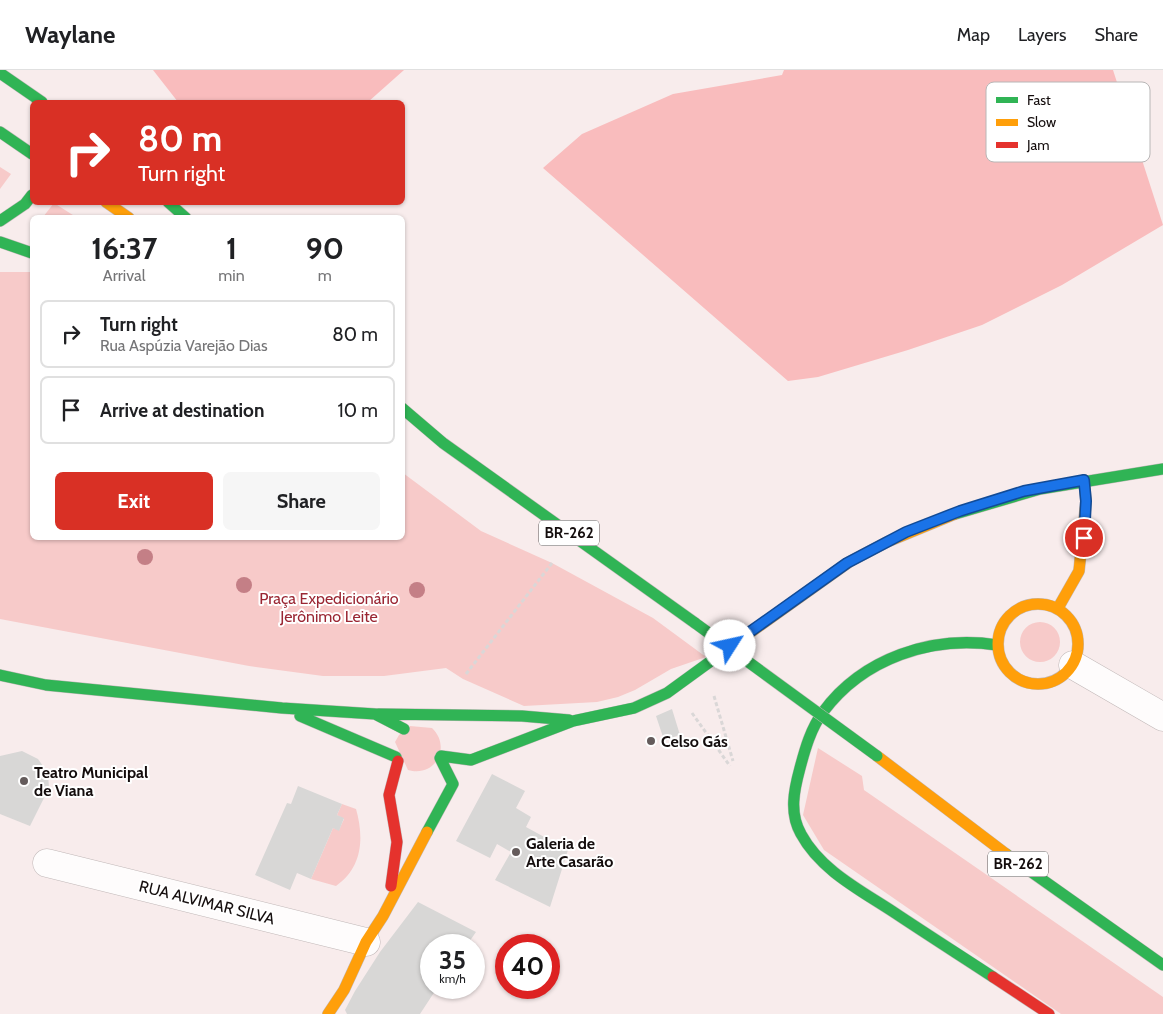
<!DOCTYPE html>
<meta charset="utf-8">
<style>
body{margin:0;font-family:Cabin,sans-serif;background:#f6f6f6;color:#202124;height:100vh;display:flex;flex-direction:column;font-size:19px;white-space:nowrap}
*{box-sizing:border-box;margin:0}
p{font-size:16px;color:#757577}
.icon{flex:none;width:28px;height:28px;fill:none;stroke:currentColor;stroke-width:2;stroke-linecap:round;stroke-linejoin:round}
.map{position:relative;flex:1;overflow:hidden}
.drawer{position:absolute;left:30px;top:145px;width:375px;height:325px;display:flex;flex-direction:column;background:#fff;border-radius:8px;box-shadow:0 1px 4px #0004}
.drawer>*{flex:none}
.banner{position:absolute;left:30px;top:30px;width:375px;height:105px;border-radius:8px;box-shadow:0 1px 4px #0004;background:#d93025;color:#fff;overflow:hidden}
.speed{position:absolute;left:420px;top:864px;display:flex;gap:10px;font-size:25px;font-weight:700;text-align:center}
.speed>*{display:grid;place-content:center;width:65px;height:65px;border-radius:50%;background:#fff;box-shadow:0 1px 4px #0004;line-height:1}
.speed small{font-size:12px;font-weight:400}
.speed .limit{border:8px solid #d22;background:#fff;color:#111}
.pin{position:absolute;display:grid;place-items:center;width:42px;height:42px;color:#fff;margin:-21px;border:2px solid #fff;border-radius:50%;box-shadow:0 1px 5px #0007}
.me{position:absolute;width:55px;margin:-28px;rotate:55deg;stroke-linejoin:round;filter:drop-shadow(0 0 4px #0008)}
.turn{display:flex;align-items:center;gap:18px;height:105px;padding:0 25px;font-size:22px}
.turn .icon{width:65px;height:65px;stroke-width:2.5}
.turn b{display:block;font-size:35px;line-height:42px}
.eta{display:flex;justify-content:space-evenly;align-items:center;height:85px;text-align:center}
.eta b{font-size:30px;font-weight:700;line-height:35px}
.cta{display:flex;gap:10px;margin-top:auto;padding:10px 25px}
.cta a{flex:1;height:58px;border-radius:8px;background:#d93025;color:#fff;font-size:20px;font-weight:700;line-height:58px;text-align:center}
.cta a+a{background:#f6f6f6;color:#202124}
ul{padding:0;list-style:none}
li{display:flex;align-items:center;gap:15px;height:68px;margin:0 10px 8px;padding:0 15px;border:2px solid #e0e0e0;border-radius:8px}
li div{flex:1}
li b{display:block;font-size:19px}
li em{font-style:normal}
header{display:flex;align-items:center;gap:30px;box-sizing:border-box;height:70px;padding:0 25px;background:#fff;border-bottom:1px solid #e0e0e0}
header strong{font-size:24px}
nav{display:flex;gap:28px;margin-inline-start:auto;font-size:18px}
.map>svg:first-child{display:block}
.green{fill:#f7cac9}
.forest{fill:#f9bcbd}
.building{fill:#d8d7d6}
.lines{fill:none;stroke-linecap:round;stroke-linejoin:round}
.street-casing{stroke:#c1b8b8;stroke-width:29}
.fast-casing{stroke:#c1b8b8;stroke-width:12}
.slow-casing{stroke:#c1b8b8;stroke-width:12}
.jam-casing{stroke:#c1b8b8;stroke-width:12}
.path{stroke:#dad7d7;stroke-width:3;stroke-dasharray:4 2.5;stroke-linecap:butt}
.street{stroke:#fefcfc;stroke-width:28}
.fast{stroke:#30b455;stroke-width:11}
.slow{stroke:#ff9f0a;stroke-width:11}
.jam{stroke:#e5322d;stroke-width:11}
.fast-bridge-casing{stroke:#c1b8b8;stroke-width:12;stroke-linecap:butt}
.fast-bridge{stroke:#30b455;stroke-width:11}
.tree{fill:#c47f86}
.route-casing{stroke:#114b97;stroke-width:12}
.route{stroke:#1a73e8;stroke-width:9}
.poi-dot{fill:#645b5b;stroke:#fff;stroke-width:2}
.labels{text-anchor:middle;stroke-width:4;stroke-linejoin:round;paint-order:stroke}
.shield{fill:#fff;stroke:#5a5656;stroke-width:1}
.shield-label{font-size:15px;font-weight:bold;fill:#140d0d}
.park-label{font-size:16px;fill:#9a2633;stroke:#fff}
.poi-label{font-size:16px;font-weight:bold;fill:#140d0d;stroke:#fff;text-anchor:start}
.street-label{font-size:16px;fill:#140d0d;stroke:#fff}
.key{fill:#fff;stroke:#b8b6b6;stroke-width:1}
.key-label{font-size:14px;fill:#140d0d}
</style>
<header>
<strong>Waylane</strong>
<nav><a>Map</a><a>Layers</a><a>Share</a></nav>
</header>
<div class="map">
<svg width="1163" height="944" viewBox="0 0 1163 944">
<rect width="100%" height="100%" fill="#f8ecec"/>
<path class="green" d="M0 97 11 104 0 119Z
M54 133 76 147H43Z
M0 202H32V468H402L403 403 481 461 552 493 653 548 706 587 671 599 635 620 618 627 597 632 524 636 463 609 446 598 384 606H323L249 596 0 549Z
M1020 572a20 20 0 1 1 40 0a20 20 0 1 1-40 0Z
M410 656 432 658C452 677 435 708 408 700L395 672 399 665Z
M818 678 862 706 864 720 1163 927V944H1061L824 780 803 745Z
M342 734 356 739C364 767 363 797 336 816L311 809 333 758 339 760 344 749 337 745Z"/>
<path class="forest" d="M153 0H404L368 32H178Z
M784 0H1113L1163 155 1062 215 982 255 908 280 818 307 788 311 543 98 582 64 673 24 782 5Z"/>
<path class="building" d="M672 639 680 665 664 670 656 646Z
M22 681 38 689 48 703 49 718 30 756 0 744V686Z
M492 704 525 721 516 738 531 747 526 757 568 780 550 837 495 810 511 782 497 774 490 788 456 771Z
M298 716 342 734 337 745 344 748 339 761 333 758 311 809 297 803 290 820 255 805 287 733 291 734Z
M418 832 476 862 467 875H431V918H437L420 944H347L345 940 355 921 380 882Z"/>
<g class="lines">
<g class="street-casing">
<path id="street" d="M1073 595 1163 647
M47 793 366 872"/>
</g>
<g class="fast-casing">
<path id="fast" d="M0 3 42 32
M0 62 32 84
M168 132 186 148
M0 151 25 134 32 125
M0 172 32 183
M402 338 443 373 695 553
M955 444 1040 419 1163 399
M0 605 46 615 282 638 375 644 404 659
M378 644 522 646 569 650
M300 646 396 687
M441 686 471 690 573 651 634 638 667 623 744 567
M427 762 453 714 440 688
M1006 784 1163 895
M993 907C961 886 928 865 895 843 862 821 821 801 801 764 789 743 794 720 800 698 805 679 811 658 823 642 863 588 932 565 997 575"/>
</g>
<g class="slow-casing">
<path id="slow" d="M106 132 129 148
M998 574a40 40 0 1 1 80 0a40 40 0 1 1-80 0Z
M1058 538 1079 501 1086 431 1084 410
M744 567 849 492 887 472 955 444
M877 686 1006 784
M328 944 344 920 366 872 383 846 427 762"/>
</g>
<g class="jam-casing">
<path id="jam" d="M391 816 397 772 389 725 398 691
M993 907 1049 944"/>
</g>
<path class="path" d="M466 604 552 493
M714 626 733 691
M692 643 730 696"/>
<use href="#street" class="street"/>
<use href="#fast" class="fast"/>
<use href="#slow" class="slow"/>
<use href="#jam" class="jam"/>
<g class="fast-bridge-casing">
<path id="fast-bridge" d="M695 553 877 686"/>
</g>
<use href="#fast-bridge" class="fast-bridge"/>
</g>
<g class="tree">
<circle cx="145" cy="487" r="8"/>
<circle cx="244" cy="515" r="8"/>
<circle cx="417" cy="520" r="8"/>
</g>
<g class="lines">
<g class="route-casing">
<path id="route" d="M730 576 847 493 906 462 960 441 1024 421 1084 410 1086 431 1084 468"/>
</g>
<use href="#route" class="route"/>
</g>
<g class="poi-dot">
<circle cx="651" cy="671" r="5"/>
<circle cx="24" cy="711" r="5"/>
<circle cx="516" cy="782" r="5"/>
</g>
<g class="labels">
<g class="shield">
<rect x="539" y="450.5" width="60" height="25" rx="4"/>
<rect x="988" y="781.5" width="60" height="25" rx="4"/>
</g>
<g class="shield-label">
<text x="569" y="468">BR-262</text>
<text x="1018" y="799">BR-262</text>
</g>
<g class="park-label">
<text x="329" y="534">Praça Expedicionário<tspan x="329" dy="18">Jerônimo Leite</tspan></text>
</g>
<g class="poi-label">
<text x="661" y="677">Celso Gás</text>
<text x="34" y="708">Teatro Municipal<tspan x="34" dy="18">de Viana</tspan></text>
<text x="526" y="779">Galeria de<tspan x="526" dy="18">Arte Casarão</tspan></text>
</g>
<g class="street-label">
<text transform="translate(207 832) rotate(14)" y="6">RUA ALVIMAR SILVA</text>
</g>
</g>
<rect x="986" y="12" width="164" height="80" rx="8" class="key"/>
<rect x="996" y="27" width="22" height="6" fill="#30b455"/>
<rect x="996" y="49" width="22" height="7" fill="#ff9f0a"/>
<rect x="996" y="72" width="22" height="6" fill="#e5322d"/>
<g class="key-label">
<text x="1027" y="35">Fast</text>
<text x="1027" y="57">Slow</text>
<text x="1027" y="80">Jam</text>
</g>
</svg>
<div class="speed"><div>35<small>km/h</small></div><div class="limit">40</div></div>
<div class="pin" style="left:1084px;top:468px;background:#d93025"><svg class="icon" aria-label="arrive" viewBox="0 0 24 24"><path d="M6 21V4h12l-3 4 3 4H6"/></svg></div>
<svg class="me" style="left:730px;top:576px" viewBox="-20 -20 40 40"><circle r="19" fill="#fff"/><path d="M0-13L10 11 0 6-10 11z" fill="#1a73e8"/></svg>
<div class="banner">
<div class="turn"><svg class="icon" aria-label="right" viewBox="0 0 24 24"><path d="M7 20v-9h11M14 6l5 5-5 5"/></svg><div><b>80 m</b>Turn right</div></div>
</div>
<section class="drawer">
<div class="eta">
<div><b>16:37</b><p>Arrival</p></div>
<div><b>1</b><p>min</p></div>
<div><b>90</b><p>m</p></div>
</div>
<ul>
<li><svg class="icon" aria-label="right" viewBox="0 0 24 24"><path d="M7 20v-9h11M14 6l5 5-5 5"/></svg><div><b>Turn right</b><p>Rua Aspúzia Varejão Dias</p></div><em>80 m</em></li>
<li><svg class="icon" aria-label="arrive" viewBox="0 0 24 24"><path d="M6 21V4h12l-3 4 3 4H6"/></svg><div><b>Arrive at destination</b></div><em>10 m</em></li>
</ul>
<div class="cta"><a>Exit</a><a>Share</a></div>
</section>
</div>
